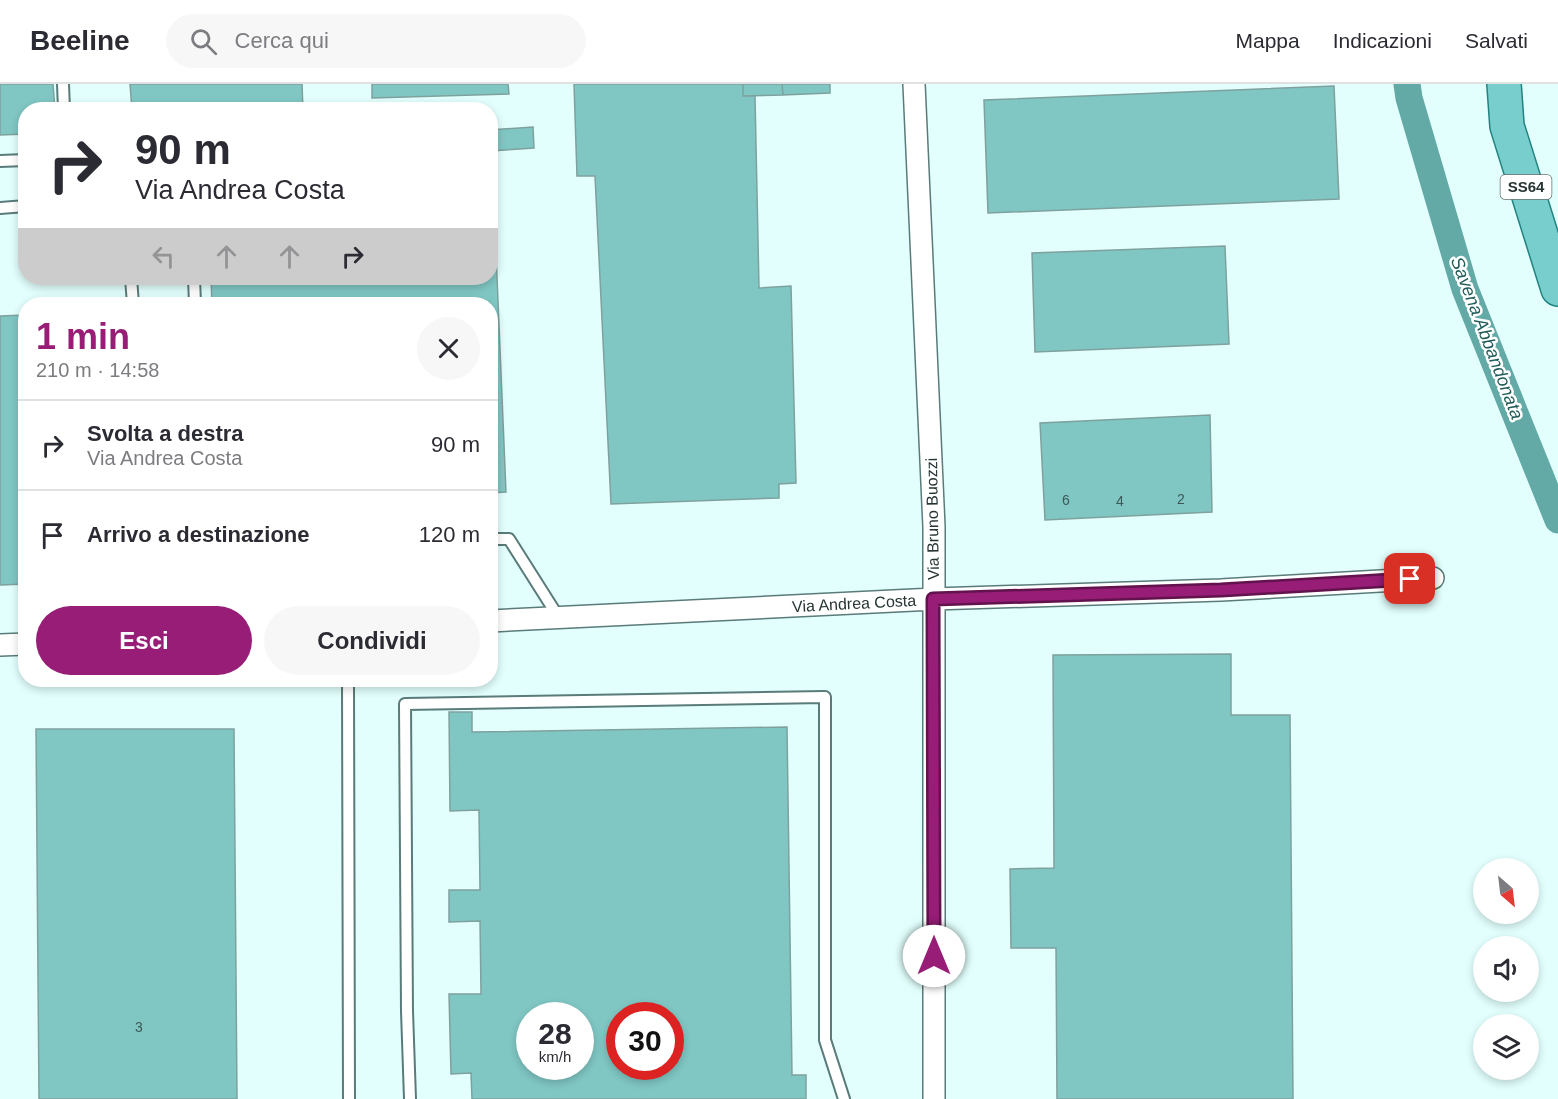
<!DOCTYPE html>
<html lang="it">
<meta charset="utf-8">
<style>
body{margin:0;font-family:Helvetica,sans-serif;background:#f7f7f7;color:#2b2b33;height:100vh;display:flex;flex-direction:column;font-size:22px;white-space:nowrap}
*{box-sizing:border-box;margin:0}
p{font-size:20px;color:#7c7c81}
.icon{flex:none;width:33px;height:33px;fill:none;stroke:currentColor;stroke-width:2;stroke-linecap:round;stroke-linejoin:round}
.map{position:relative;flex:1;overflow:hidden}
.details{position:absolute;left:18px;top:213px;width:480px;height:390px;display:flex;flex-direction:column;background:#fff;border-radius:24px;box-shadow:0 3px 9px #0003}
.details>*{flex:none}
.top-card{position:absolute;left:18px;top:18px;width:480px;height:183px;border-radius:24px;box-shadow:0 3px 9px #0003;background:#fff;color:#2b2b33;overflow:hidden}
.needle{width:39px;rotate:152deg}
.buttons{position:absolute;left:1473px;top:774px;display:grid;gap:12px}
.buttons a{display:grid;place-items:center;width:66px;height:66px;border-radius:50%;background:#fff;box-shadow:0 3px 9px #0003;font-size:30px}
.speed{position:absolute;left:516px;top:918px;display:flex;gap:12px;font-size:30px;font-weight:700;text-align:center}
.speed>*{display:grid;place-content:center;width:78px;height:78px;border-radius:50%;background:#fff;box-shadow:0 3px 9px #0003;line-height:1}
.speed small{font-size:15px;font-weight:400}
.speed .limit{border:9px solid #d22;background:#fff;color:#111}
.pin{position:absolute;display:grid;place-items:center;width:51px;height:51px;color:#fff;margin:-26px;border-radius:12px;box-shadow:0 3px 9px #0006}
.me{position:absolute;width:66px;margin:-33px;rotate:0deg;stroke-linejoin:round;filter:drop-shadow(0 0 4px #0008)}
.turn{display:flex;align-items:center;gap:21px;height:126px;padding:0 18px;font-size:27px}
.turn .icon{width:78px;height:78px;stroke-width:2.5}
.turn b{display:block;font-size:42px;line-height:51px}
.lanes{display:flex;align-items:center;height:57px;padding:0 18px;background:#0003;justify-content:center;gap:30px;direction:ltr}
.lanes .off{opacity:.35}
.round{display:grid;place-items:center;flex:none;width:63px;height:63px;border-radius:32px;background:#f7f7f7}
.headline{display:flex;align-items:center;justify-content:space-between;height:102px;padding:0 18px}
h1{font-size:36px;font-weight:600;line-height:45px;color:#971d77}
.action{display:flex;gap:12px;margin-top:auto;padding:12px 18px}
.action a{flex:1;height:69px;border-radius:36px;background:#971d77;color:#fff;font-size:24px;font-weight:600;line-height:69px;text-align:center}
.action a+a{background:#f7f7f7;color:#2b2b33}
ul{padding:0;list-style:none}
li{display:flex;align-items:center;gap:18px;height:90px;padding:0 18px;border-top:2px solid #e1e1e2}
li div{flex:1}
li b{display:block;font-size:22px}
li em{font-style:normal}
header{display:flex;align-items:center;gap:36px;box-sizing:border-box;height:84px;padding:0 30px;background:#fff;border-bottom:2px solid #e1e1e2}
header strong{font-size:28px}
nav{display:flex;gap:33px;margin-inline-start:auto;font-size:21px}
.search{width:420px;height:54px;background:#f7f7f7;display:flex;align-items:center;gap:15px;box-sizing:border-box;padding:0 21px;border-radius:33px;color:#7c7c81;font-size:22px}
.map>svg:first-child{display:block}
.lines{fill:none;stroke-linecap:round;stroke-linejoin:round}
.canal{stroke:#63aaa7;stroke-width:27}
.building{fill:#80c7c4;stroke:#7ea19e;stroke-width:1.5;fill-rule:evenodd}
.service-casing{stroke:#597b79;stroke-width:14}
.minor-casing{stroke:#597b79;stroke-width:24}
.primary-casing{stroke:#218380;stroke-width:36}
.service{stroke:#fff;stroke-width:10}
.minor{stroke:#fff;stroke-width:21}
.primary{stroke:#78cecc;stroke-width:33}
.route-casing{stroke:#62134d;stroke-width:15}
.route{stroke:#971d77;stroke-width:10}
.labels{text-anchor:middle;stroke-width:5;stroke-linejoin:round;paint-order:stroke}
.number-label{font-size:14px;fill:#3c5957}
.shield{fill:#fff;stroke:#677170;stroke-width:1.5}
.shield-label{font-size:15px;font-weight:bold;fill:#263433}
.street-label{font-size:16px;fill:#263433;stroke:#fff}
.water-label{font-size:18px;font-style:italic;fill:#205d5a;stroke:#fff}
</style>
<header>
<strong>Beeline</strong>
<div class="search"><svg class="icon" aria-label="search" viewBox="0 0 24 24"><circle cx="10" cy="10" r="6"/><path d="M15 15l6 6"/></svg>Cerca qui</div>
<nav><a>Mappa</a><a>Indicazioni</a><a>Salvati</a></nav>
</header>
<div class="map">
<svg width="1558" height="1015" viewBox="0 0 1558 1015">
<rect width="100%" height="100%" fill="#e2fffd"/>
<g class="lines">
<path class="canal" d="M1407 0 1409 14 1465 205 1558 436"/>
</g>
<path class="building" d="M0 0H53L55 26H26V50L0 51Z
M130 0H302L303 26H132Z
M372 0H508L509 10 372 14Z
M574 0H743V12H755L759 204 791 202 796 399 779 400V414L611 420 595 92H577Z
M743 0H782L783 11 743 12Z
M782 0H830V9L783 11Z
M1334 2 1339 115 988 129 984 16Z
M533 43 534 64 490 67V46Z
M490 121H494L506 408 490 409V220H212L211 194H490Z
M1225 162 1229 260 1035 268 1032 169Z
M26 231V500L0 501V232Z
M1210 331 1212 428 1045 436 1040 339Z
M1231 570V631H1290L1293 1015H1057L1056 864H1011L1010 785 1054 784 1053 571Z
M449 628H472V648L787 643 792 991H806V1015H472L471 989 451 990 449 910H481L480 837 449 838V806H480L479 726 450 727ZM530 932H580V982H530ZM620 932H670V982H620Z
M36 645H234L237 1015H39Z"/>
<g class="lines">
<g class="service-casing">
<path id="service" d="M63 0 64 26
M0 77 26 76
M0 124 26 122
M131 194 133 220
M194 194 195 220
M490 455H509L559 534
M348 596 349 1015
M410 1015 407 927 405 620 825 613V956L844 1015"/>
</g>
<g class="minor-casing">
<path id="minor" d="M914 0 934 443V1015
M490 537 934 515 1221 506 1433 494
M0 561 26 560"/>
</g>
<g class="primary-casing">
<path id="primary" d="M1504 0 1507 42 1558 205"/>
</g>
<use href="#service" class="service"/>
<use href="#minor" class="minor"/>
<use href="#primary" class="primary"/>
</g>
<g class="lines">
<g class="route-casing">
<path id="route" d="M934 872 933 515 1221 506 1410 495"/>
</g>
<use href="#route" class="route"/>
</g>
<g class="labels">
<g class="number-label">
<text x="1181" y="420">2</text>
<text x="1066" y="421">6</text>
<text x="1120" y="422">4</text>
<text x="139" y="948">3</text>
</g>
<rect class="shield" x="1500.5" y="91" width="51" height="24" rx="4.5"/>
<g class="shield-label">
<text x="1526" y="108">SS64</text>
</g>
<g class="street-label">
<text transform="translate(932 435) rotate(-91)" y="6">Via Bruno Buozzi</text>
<text transform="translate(854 519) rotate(-3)" y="6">Via Andrea Costa</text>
</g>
<g class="water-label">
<text transform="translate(1487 254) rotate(69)" y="6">Savena Abbandonata</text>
</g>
</g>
</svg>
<div class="buttons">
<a><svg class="needle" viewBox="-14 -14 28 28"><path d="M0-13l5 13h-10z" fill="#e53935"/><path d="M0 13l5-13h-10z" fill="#7c7c81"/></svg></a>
<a><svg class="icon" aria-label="sound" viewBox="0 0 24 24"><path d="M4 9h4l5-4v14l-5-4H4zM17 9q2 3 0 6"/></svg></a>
<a><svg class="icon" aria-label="layers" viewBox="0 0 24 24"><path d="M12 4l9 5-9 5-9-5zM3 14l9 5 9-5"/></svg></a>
</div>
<div class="speed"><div>28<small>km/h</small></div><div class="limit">30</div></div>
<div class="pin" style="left:1410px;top:495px;background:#d93025"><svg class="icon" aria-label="arrive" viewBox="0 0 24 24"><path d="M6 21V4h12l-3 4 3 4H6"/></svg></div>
<svg class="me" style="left:934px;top:872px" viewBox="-20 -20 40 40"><circle r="19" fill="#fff"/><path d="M0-13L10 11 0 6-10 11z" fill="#971d77"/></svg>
<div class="top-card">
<div class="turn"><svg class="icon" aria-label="right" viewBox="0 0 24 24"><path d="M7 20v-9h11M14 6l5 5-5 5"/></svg><div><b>90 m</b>Via Andrea Costa</div></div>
<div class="lanes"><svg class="icon off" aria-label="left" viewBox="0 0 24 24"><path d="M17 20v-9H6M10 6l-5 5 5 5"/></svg><svg class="icon off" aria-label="ahead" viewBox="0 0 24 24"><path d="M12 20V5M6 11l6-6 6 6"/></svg><svg class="icon off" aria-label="ahead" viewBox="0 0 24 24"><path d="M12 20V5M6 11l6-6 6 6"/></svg><svg class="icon" aria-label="right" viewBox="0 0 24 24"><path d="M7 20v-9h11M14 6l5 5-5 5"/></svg></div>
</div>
<section class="details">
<div class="headline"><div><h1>1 min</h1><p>210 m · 14:58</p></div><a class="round"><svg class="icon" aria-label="close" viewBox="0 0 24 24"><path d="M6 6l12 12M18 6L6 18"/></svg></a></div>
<ul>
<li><svg class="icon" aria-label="right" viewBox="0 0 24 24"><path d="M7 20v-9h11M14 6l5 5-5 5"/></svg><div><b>Svolta a destra</b><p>Via Andrea Costa</p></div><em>90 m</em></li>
<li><svg class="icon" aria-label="arrive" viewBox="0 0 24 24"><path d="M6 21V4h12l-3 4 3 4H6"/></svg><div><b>Arrivo a destinazione</b></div><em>120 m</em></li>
</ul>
<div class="action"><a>Esci</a><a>Condividi</a></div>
</section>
</div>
